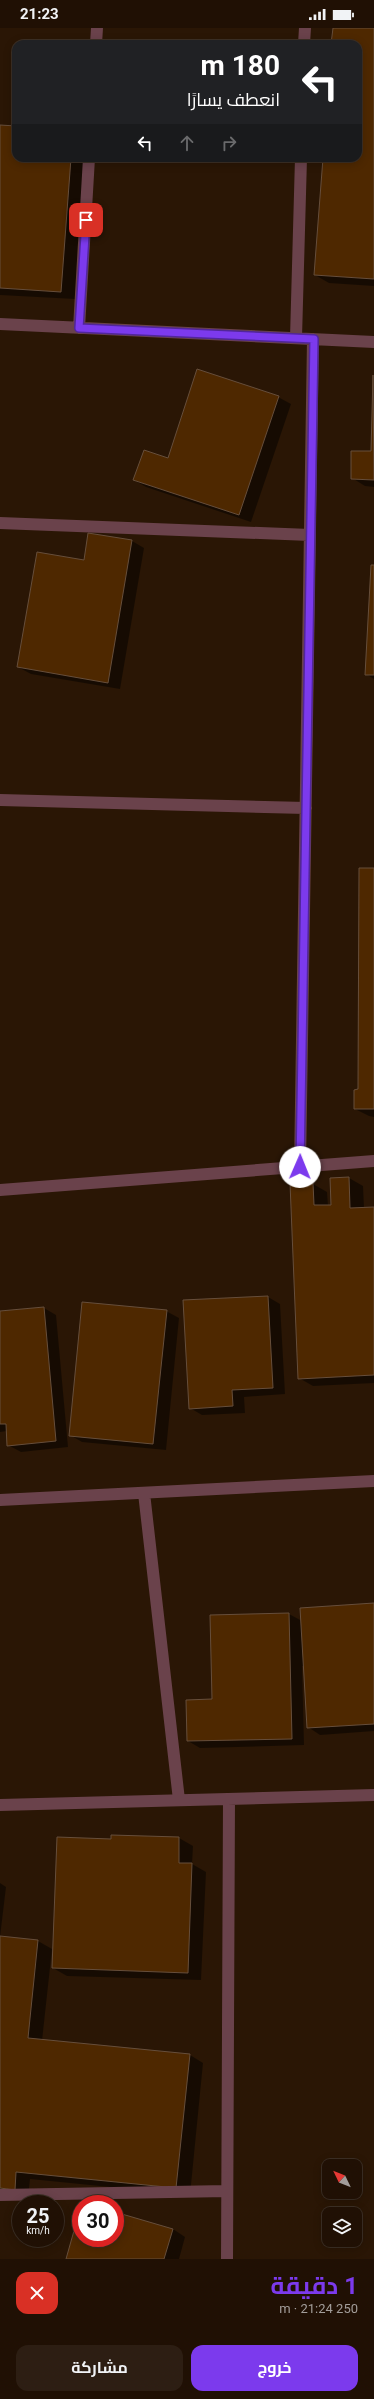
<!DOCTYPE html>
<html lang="ar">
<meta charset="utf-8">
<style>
body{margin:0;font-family:Roboto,Cairo,sans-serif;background:#2d1e13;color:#f1f3f6;direction:rtl;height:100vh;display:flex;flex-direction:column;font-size:15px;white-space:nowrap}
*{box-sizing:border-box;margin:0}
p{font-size:13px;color:#a29d9a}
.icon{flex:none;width:22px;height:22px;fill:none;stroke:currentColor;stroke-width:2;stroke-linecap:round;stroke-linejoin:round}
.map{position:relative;height:2231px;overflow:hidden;direction:ltr}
.details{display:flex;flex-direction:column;background:#201004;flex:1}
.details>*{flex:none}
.top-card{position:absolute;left:12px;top:12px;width:350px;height:122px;border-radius:12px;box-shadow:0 2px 10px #0003,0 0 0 1px #3d3026;direction:rtl;background:#202124;color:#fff;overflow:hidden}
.needle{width:26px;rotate:313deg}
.controls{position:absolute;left:322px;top:2131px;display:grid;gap:8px}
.controls a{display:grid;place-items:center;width:40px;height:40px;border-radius:8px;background:#201004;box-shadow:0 2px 10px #0003,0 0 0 1px #3d3026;font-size:20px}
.speed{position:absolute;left:12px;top:2167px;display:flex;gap:8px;font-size:20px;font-weight:700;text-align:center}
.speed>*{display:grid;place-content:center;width:52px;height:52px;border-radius:50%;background:#201004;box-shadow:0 2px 10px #0003,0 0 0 1px #3d3026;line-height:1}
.speed small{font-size:10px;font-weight:400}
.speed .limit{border:6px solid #d22;background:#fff;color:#111}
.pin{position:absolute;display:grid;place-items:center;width:34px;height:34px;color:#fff;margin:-17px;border-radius:8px;box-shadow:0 2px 6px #0006}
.me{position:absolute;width:44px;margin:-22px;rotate:1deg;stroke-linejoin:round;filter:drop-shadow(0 0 3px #0008)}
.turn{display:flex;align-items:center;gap:14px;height:84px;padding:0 16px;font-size:18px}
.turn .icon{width:52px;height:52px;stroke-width:2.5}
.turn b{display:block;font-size:28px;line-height:34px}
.lanes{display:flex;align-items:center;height:38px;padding:0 16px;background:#0003;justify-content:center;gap:20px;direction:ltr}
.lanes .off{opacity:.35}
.round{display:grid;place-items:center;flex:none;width:42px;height:42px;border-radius:12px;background:#2d1e13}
.headline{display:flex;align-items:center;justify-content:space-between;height:68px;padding:0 16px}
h1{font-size:24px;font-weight:700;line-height:30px;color:#7c3aed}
.button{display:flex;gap:8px;margin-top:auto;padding:8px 16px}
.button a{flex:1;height:46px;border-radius:12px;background:#7c3aed;color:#fff;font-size:16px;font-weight:700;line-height:46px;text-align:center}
.button a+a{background:#2d1e13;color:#f1f3f6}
.status{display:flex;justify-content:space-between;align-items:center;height:28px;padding:0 20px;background:#201004;direction:ltr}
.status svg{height:11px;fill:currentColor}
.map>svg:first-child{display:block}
.shadow{fill:#0007}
.building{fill:#4e2800;stroke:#664e3b}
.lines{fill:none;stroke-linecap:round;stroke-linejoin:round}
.minor{stroke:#6a424b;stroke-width:12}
.route-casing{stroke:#51269a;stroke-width:10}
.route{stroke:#7c3aed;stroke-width:7}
</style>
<div class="status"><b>21:23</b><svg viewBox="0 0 49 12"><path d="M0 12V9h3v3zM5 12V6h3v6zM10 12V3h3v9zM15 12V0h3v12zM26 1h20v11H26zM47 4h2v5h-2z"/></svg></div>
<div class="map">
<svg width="374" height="2231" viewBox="0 0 374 2231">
<rect width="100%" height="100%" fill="#2a1605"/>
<path class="shadow" d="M334 0H374V258L329 255 315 247 324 130H358V16H332Z
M0 98 16 99V130H85L75 271 0 267Z
M374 348V459L365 458 352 450 372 424Z
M278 369 291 376 251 494 146 459 134 452Z
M89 506 132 513 144 520 120 661 31 646 18 639 84 533Z
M374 538V651L366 646Z
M374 841V1089L369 1088 355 1081 359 1062Z
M349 1150 363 1158 364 1180H374V1355L313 1358 299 1350 291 1156H313L327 1164 328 1178H332Z
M268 1269 280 1276 285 1366 244 1369 245 1385 202 1387 190 1380Z
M44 1280 56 1287 68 1419 21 1424 8 1417 7 1403 0 1404V1284Z
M166 1283 179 1290 166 1422 82 1414 70 1407Z
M374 1576V1703L320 1707 308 1699 304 1638H302L304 1717 200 1720 188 1713 213 1672 289 1586 302 1593Z
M112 1808 179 1810 193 1818 192 1836 206 1844 201 1952 67 1948 53 1940Z
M0 1855 6 1859 0 1909 38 1913 52 1921 42 2013 190 2027 203 2035 190 2167 30 2151 28 2169 0 2166Z
M81 2182V2210H115V2185L173 2201 185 2209 179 2231H67Z"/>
<path class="building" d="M333 0H374V251L314 247 323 130H358V16H331Z
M0 97 16 98V130H71L61 264 0 260Z
M197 341 279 368 239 487 133 452 144 422 168 430Z
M373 347 374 452 351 451V423H371Z
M88 505 132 512 108 655 17 639 37 524 84 532Z
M371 537H374V647H365Z
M359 840H374V1081H354V1062L358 1061Z
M349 1149 350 1180 374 1179V1347L298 1351 290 1155H313L314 1177H331L330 1150Z
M268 1268 273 1360 232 1362 233 1378 189 1381 183 1272Z
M82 1274 167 1282 153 1416 69 1408Z
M44 1279 56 1413 7 1418 6 1396H0V1283Z
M374 1575V1696L307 1700 300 1580Z
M289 1585 292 1711 187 1713 186 1672 212 1671 210 1587Z
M111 1807 179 1809V1835H192L188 1945 52 1940 57 1809 111 1811Z
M0 1908 38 1912 28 2010 190 2026 176 2160 16 2144 15 2162 0 2160Z
M81 2178V2210H115V2184L173 2201 164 2231H66Z"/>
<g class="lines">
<path class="minor" d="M96 16 97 0
M304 16 305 0
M0 296 374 314
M79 300 89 130
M296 310 301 130
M0 495 310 507
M0 772 306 780
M300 1139 313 311
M0 1162 374 1133
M144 1465 179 1772
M0 1472 374 1453
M0 1777 374 1767
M0 2167 227 2163
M227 2231 229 1771"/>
</g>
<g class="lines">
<g class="route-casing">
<path id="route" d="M86 192 79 300 314 311 300 1139"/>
</g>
<use href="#route" class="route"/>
</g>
</svg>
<div class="controls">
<a><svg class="needle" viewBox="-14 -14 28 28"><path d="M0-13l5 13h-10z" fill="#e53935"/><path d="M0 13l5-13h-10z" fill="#a29d9a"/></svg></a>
<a><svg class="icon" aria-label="layers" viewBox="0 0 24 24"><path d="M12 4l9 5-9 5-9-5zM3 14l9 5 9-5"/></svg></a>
</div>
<div class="speed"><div>25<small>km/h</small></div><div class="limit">30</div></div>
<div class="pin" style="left:86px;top:192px;background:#d93025"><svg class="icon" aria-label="arrive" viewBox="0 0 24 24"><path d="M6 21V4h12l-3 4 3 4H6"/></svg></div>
<svg class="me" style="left:300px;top:1139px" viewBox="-20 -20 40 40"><circle r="19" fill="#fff"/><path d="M0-13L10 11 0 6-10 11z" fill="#7c3aed"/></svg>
<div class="top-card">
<div class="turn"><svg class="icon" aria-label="left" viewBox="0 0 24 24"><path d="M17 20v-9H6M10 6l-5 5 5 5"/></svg><div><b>180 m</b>انعطف يسارًا</div></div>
<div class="lanes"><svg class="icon" aria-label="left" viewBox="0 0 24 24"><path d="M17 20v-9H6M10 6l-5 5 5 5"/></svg><svg class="icon off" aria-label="ahead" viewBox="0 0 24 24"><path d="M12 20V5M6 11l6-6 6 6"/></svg><svg class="icon off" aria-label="right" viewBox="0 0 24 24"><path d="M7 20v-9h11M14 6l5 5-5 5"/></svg></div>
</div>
</div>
<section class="details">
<div class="headline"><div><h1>1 دقيقة</h1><p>250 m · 21:24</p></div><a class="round" style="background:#d93025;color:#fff"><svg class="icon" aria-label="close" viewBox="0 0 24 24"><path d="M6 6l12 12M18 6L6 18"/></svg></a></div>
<div class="button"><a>خروج</a><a>مشاركة</a></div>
</section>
